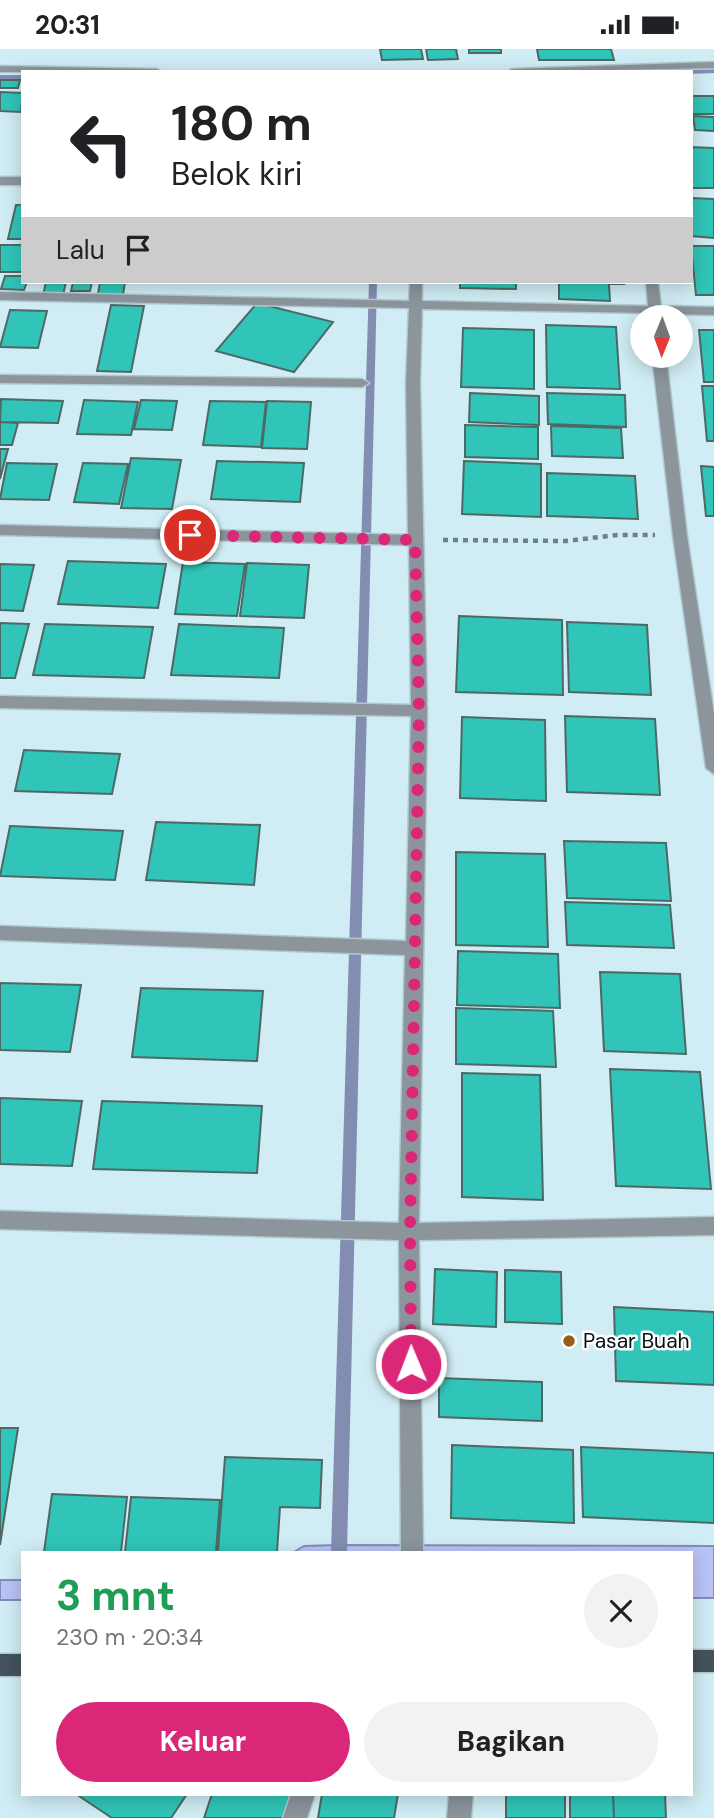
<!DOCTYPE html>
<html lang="id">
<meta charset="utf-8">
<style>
body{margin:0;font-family:"DM Sans",sans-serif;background:#f2f2f2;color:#202124;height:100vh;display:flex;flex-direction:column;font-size:26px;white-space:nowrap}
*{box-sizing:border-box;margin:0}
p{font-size:23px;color:#757577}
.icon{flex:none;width:38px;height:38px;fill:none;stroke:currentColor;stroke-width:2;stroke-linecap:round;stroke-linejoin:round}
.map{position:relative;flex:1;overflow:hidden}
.sheet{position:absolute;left:21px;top:1502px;width:672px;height:245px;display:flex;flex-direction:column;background:#fff;border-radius:0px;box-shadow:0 4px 18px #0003}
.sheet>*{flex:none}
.guide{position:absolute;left:21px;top:21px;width:672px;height:214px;border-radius:0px;box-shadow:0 4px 18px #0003;background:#fff;color:#202124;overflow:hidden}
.needle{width:46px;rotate:181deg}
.controls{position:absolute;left:630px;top:256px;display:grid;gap:14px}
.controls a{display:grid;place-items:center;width:63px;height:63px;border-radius:50%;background:#fff;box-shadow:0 4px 18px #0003;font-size:35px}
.pin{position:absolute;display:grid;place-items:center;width:60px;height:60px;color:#fff;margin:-30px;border:4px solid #fff;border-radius:50%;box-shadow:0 2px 7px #0007}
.me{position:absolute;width:77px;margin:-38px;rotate:359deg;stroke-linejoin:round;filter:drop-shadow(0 0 5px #0008)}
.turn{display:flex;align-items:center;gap:24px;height:147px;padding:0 35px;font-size:32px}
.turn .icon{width:91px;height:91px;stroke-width:2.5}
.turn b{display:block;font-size:49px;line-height:60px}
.then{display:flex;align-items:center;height:66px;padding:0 35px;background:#0003;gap:14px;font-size:26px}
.round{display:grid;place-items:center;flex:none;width:74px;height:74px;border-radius:37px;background:#f2f2f2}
.head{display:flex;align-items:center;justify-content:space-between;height:119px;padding:0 35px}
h1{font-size:42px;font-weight:700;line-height:52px;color:#1e9e55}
.cta{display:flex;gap:14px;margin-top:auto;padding:14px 35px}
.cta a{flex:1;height:80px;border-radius:42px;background:#db2777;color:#fff;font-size:28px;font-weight:700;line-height:80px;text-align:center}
.cta a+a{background:#f2f2f2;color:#202124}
.status{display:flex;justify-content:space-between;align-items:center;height:49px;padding:0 35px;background:#fff;direction:ltr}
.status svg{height:19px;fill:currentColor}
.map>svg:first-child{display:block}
.water{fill:#b9c3f6;stroke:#838db2;stroke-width:2}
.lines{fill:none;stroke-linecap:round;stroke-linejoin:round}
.stream{fill:#838db2;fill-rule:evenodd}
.building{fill:#30c5b8;stroke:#4e6965;stroke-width:2}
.street-casing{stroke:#b0c9d0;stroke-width:3}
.primary-casing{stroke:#b0c9d0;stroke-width:3}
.path{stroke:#6e8187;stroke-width:4.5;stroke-dasharray:5 5;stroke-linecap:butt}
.street{fill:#8c949c;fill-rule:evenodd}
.primary{fill:#44525e;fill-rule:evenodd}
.route{stroke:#db2777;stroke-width:12;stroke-dasharray:0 21.6}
.poi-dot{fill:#985f1b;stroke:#fff;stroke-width:2.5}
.labels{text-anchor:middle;stroke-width:5;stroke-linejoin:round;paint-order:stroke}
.poi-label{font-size:21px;fill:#060f12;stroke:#fff;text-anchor:start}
</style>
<div class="status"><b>20:31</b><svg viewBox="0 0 49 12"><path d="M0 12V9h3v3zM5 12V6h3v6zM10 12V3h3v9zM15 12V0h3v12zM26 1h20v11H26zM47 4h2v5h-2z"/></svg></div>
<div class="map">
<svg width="714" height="1769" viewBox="0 0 714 1769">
<rect width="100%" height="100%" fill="#d0ecf4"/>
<path class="water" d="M338 1496 714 1497V1549H691V1503H294L304 1497Z
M0 1531H23V1551H0Z"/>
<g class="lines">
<path class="stream" d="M714 20V24L691 25V23H686L690 21Z
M0 26H23V30H0Z
M369 233H377L347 1503H331Z"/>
</g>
<path class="building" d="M380 0H421L423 10 382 11Z
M426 0H456L458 10 428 11Z
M469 0H501V4H469Z
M537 0H611L614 11H539Z
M0 31H20L18 39H0Z
M0 43 23 44 21 63 0 62Z
M691 47H714V65H691Z
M693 67 714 68V82L695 81Z
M691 98 714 99V139H691Z
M691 149 714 150V189L692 187Z
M16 156H23V190H8Z
M0 196H23V223H0Z
M691 197H714V246H696Z
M5 227H23V233H27L24 241 1 240Z
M46 233H66L63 246H43Z
M73 233H92L90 242H71Z
M100 233H125L123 246 98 245Z
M460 233H516V240L460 239Z
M559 233H623L624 235H609L610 252 559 250Z
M257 254 333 273 294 323 216 302Z
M111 256 144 257 131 323 97 322Z
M10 261 47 262 38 299 0 298Z
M546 276 616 278 620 340 547 338Z
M463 279 534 281V340L461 338Z
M699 281H714V333H704Z
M702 337H714V392H707Z
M470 344 539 347V376L469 373Z
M547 344 625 346 626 378 548 375Z
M1 350 63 352 58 374 0 373Z
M84 351 138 353 131 386 77 385Z
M141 351 177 352 172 381 134 380Z
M210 352 266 353 261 398 203 396Z
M267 352 311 353 307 400 262 399Z
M0 373 18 374 12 396H0Z
M465 376 538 378V410L465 408Z
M551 377 621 379 623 409 552 407Z
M0 400H8L0 430Z
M131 409 181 411 172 460 121 459Z
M217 412 304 414 300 453 211 450Z
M464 412 541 415V468L462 465Z
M7 414 57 415 49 451 0 450Z
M83 414 128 415 119 455 74 453Z
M701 417 714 418V467H706Z
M547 424 635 427 638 470 547 467Z
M68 512 166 515 158 559 58 555Z
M183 513 245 515 237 567 175 565Z
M247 514 309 516 304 569 240 567Z
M0 515 34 516 23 562 0 561Z
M459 567 562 571 563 646 456 643Z
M567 573 647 576 651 646 569 643Z
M0 574 29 575 15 629H0Z
M45 575 153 578 144 629 33 626Z
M179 575 284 579 279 629 171 626Z
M565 667 655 670 660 746 567 743Z
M462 668 545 671 546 752 460 749Z
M24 701 120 705 112 745 15 742Z
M156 773 260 776 254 836 146 831Z
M10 777 123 782 115 831 0 827Z
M564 792 666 794 671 852 567 849Z
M456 803 545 805 548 898 456 896Z
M565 853 670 856 674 899 567 896Z
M458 902 558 905 560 959 457 956Z
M600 923 680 925 686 1005 604 1002Z
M0 934 81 936 70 1003 0 1001Z
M141 939 263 942 257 1012 132 1008Z
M456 959 553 962 556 1018 456 1015Z
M610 1020 700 1023 711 1140 616 1137Z
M462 1024 540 1026 543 1151 462 1148Z
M0 1049 82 1052 72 1117 0 1115Z
M102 1052 262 1057 257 1124 93 1120Z
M435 1220 497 1223 496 1278 433 1275Z
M505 1221 561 1223 562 1275 505 1273Z
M614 1258 714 1263V1336L616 1332Z
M439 1329 542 1333V1372L439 1368Z
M0 1379H18L0 1496Z
M452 1396 573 1401 574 1474 451 1469Z
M581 1398 714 1404V1474L583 1468Z
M225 1408 322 1411 320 1459 280 1458 277 1503H218Z
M52 1445 127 1448 121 1503H44Z
M131 1448 220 1451 216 1503H125Z
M76 1745H187L171 1769H112Z
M212 1745H292L284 1769H204Z
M322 1745H398L394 1769H318Z
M506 1745H565V1769H506Z
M570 1745H613L614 1769H570Z
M613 1745H665L666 1769H614Z"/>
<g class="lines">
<g class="street-casing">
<path id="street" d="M714 13V19L507 23 512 20Z
M0 17 157 20 162 23H0Z
M0 128H23V136H0Z
M410 233H422V252L648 257 646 233H658L661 257 714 258V266L661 265V268H648V264L422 260 420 334 427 662 419 1174 714 1168V1186L419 1191 423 1503H401L399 1191 0 1180V1162L399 1174 405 906 0 891V877L406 892 411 667 0 659V647L411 656 409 496 0 486V476L408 486 406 334 409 259 0 251V243L409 252Z
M652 306H666L687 487 714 665V725L706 719 673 487Z
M0 326 362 330 369 334 362 338 0 334Z
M291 1745H315L307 1769H283Z
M449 1745H473L471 1769H447Z"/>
</g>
<g class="primary-casing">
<path id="primary" d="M691 1601H714V1623H691Z
M0 1605H23V1627H0Z"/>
</g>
<path class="path" d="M443 491 566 492 617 486H655"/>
<use href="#street" class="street"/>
<use href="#primary" class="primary"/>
</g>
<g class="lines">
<path class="route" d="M190 486 415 491 419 662 410 1183 411 1315"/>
</g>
<circle class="poi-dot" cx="569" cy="1292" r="7"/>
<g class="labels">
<g class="poi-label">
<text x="583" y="1299">Pasar Buah</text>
</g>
</g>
</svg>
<div class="controls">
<a><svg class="needle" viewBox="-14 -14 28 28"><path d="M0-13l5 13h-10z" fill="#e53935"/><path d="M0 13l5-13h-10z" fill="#757577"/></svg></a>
</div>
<div class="pin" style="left:190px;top:486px;background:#d93025"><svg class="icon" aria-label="arrive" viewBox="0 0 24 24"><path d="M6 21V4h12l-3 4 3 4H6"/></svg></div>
<svg class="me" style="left:411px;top:1315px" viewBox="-20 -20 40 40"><circle r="17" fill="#db2777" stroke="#fff" stroke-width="3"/><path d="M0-11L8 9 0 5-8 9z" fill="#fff"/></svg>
<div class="guide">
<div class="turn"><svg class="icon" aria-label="left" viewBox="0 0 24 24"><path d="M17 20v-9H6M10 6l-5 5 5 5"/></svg><div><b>180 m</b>Belok kiri</div></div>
<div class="then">Lalu<svg class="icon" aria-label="arrive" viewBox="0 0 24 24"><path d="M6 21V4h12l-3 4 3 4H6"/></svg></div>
</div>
<section class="sheet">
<div class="head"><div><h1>3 mnt</h1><p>230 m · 20:34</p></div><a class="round"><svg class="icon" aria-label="close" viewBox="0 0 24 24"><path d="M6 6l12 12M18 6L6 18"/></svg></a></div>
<div class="cta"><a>Keluar</a><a>Bagikan</a></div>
</section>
</div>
